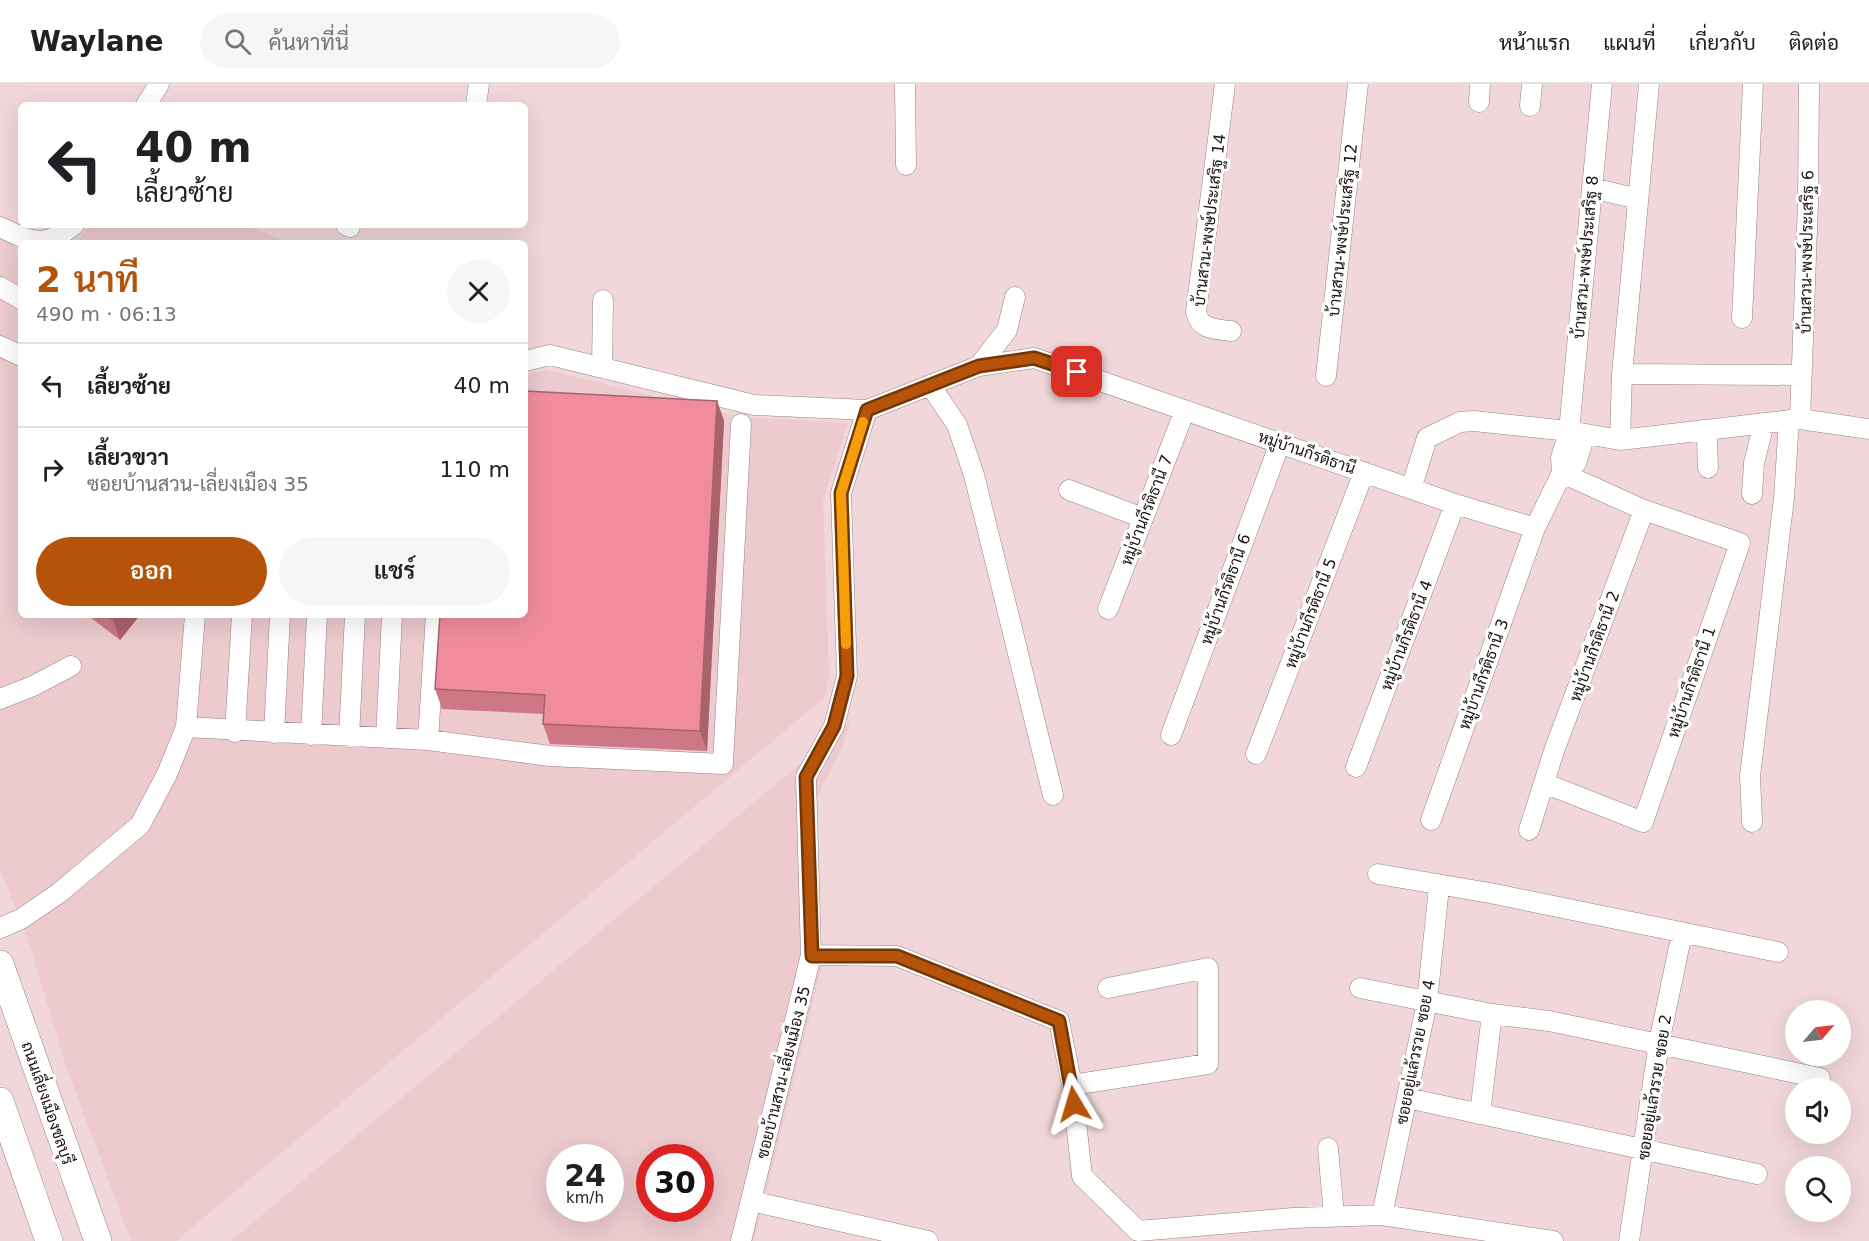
<!DOCTYPE html>
<html lang="th">
<meta charset="utf-8">
<style>
body{margin:0;font-family:"DejaVu Sans",Sarabun,sans-serif;background:#f6f6f6;color:#202124;height:100vh;display:flex;flex-direction:column;font-size:22px;white-space:nowrap}
*{box-sizing:border-box;margin:0}
p{font-size:20px;color:#757577}
.icon{flex:none;width:33px;height:33px;fill:none;stroke:currentColor;stroke-width:2;stroke-linecap:round;stroke-linejoin:round}
.map{position:relative;flex:1;overflow:hidden}
.side{position:absolute;left:18px;top:156px;width:510px;height:378px;display:flex;flex-direction:column;background:#fff;border-radius:9px;box-shadow:0 6px 24px #0002}
.side>*{flex:none}
.hud{position:absolute;left:18px;top:18px;width:510px;height:126px;border-radius:9px;box-shadow:0 6px 24px #0002;background:#fff;color:#202124;overflow:hidden}
.needle{width:39px;rotate:62deg}
.fabs{position:absolute;left:1785px;top:916px;display:grid;gap:12px}
.fabs a{display:grid;place-items:center;width:66px;height:66px;border-radius:50%;background:#fff;box-shadow:0 6px 24px #0002;font-size:30px}
.speed{position:absolute;left:546px;top:1060px;display:flex;gap:12px;font-size:30px;font-weight:700;text-align:center}
.speed>*{display:grid;place-content:center;width:78px;height:78px;border-radius:50%;background:#fff;box-shadow:0 6px 24px #0002;line-height:1}
.speed small{font-size:15px;font-weight:400}
.speed .limit{border:9px solid #d22;background:#fff;color:#111}
.pin{position:absolute;display:grid;place-items:center;width:51px;height:51px;color:#fff;margin:-26px;border-radius:12px;box-shadow:0 3px 9px #0006}
.me{position:absolute;width:66px;margin:-33px;rotate:353deg;stroke-linejoin:round;filter:drop-shadow(0 0 4px #0008)}
.turn{display:flex;align-items:center;gap:21px;height:126px;padding:0 18px;font-size:27px}
.turn .icon{width:78px;height:78px;stroke-width:2.5}
.turn b{display:block;font-size:42px;line-height:51px}
.round{display:grid;place-items:center;flex:none;width:63px;height:63px;border-radius:32px;background:#f6f6f6}
.overview{display:flex;align-items:center;justify-content:space-between;height:102px;padding:0 18px}
h1{font-size:36px;font-weight:600;line-height:45px;color:#b45309}
.action{display:flex;gap:12px;margin-top:auto;padding:12px 18px}
.action a{flex:1;height:69px;border-radius:36px;background:#b45309;color:#fff;font-size:24px;font-weight:600;line-height:69px;text-align:center}
.action a+a{background:#f6f6f6;color:#202124}
ul{padding:0;list-style:none}
li{display:flex;align-items:center;gap:18px;height:84px;padding:0 18px;border-top:2px solid #e0e0e0}
li div{flex:1}
li b{display:block;font-size:22px}
li em{font-style:normal}
header{display:flex;align-items:center;gap:36px;box-sizing:border-box;height:84px;padding:0 30px;background:#fff;border-bottom:2px solid #e0e0e0}
header strong{font-size:28px}
nav{display:flex;gap:33px;margin-inline-start:auto;font-size:21px}
.search{width:420px;height:54px;background:#f6f6f6;display:flex;align-items:center;gap:15px;box-sizing:border-box;padding:0 21px;border-radius:33px;color:#757577;font-size:22px}
.map>svg:first-child{display:block}
.built{fill:#eccace;fill-rule:evenodd}
.lines{fill:none;stroke-linecap:round;stroke-linejoin:round}
.minor-casing{stroke:#998285;stroke-width:21}
.highway-casing{stroke:#998285;stroke-width:28}
.minor{stroke:#fff;stroke-width:20}
.highway{stroke:#fff;stroke-width:27}
.wall{fill:#ce7887}
.shaded-wall{fill:#a8626e}
.building{fill:#f08c9d;stroke:#a8626e;stroke-width:1.5}
.route-casing{stroke:#753606;stroke-width:15}
.route{stroke:#b45309;stroke-width:10}
.slow{stroke:#f59e0b;stroke-width:10}
.labels{text-anchor:middle;stroke-width:6;stroke-linejoin:round;paint-order:stroke}
.street-label{font-size:16px;fill:#1b1214;stroke:#fff}
</style>
<header>
<strong>Waylane</strong>
<div class="search"><svg class="icon" aria-label="search" viewBox="0 0 24 24"><circle cx="10" cy="10" r="6"/><path d="M15 15l6 6"/></svg>ค้นหาที่นี่</div>
<nav><a>หน้าแรก</a><a>แผนที่</a><a>เกี่ยวกับ</a><a>ติดต่อ</a></nav>
</header>
<div class="map">
<svg width="1869" height="1157" viewBox="0 0 1869 1157">
<rect width="100%" height="100%" fill="#f1d7da"/>
<path class="built" d="M89 141H246L289 159H76Z
M0 153 21 164V531H525V291L546 286 740 333 848 339 823 417 829 592 824 614 176 1157H131L66 982 27 852 0 786Z
M850 638 842 664 816 714 821 885 754 1157H231ZM560 1074H610V1125H560ZM650 1074H700V1125H650Z"/>
<g class="lines">
<g class="minor-casing">
<path id="minor" d="M905 0 906 81
M1225 0 1196 228C1200 246 1215 245 1231 247
M1479 18 1480 0
M146 21 159 0
M476 21 479 0
M1530 22 1532 0
M1592 104 1638 115
M346 141 350 143
M0 143C31 158 44 165 74 141
M0 203 21 215
M1742 234 1753 0
M0 262 21 272
M525 277 550 271 754 321 867 326 979 282 1007 246 1015 213
M979 282 1034 274 1455 420 1535 444
M602 284 603 216
M1622 290 1649 0
M1326 292 1358 0
M930 301 957 341 974 391 1053 711
M1800 335 1808 118 1809 0
M1702 346 1707 355 1708 384
M1620 356 1622 290 1802 291
M1562 389 1576 379 1585 350
M1411 405 1427 354 1460 338 1474 337 1569 347 1620 356 1800 335 1869 345
M1069 406 1143 434
M1752 410 1754 379 1764 339
M1108 525 1185 326
M0 615 33 602 71 582
M186 643 428 656 550 672 723 680 741 340
M235 648 242 531
M274 649 280 531
M311 651 317 531
M1171 651 1280 359
M349 653 355 531
M386 654 392 531
M428 656 436 531
M1256 670 1364 388
M1356 683 1455 420
M1544 699 1643 738 1740 459 1644 426 1562 389
M1431 736 1535 444 1562 389 1561 374 1569 347 1602 0
M1752 738 1750 692 1784 414 1789 336
M1529 746 1554 667 1644 426
M1378 790 1490 809 1778 868
M0 844 21 835 59 809 140 741 167 690 186 643 195 531
M811 871 897 872 1059 937 1072 1001 1082 1092 1138 1147 1293 1134 1382 1131 1553 1157
M1360 904 1492 930 1549 937 1820 994
M1072 1001 1208 980V884L1108 904
M1407 1014 1757 1090
M1480 1030 1492 930
M1328 1064 1334 1132
M751 1117 928 1157
M1382 1131 1427 918 1439 803
M741 1157 811 871 806 693 834 642 847 592 841 409 867 326
M1629 1157 1659 959 1682 849"/>
</g>
<g class="highway-casing">
<path id="highway" d="M0 880 98 1157
M0 1017 49 1157"/>
</g>
<use href="#minor" class="minor"/>
<use href="#highway" class="highway"/>
</g>
<path class="wall" d="M717 317 724 337 707 667 550 660 543 640 544 630 442 625 435 605Z
M87 531H140L120 556Z"/>
<path class="shaded-wall" d="M717 317 724 337 707 667 700 647Z
M117 531H140L120 556 113 536Z"/>
<path class="building" d="M525 307 717 317 700 647 543 640 545 611 435 605 440 531H525Z
M106 531H117L113 536Z"/>
<g class="lines">
<g class="route-casing">
<path id="route" d="M1074 1020 1059 937 897 872H812L806 693 834 642 847 592 841 409 867 326 979 282 1034 274 1077 288"/>
</g>
<use href="#route" class="route"/>
<path class="slow" d="M846 560 841 409 863 338"/>
</g>
<g class="labels">
<g class="street-label">
<text transform="translate(1209 136) rotate(-83)" y="6">บ้านสวน-พงษ์ประเสริฐ 14</text>
<text transform="translate(1342 146) rotate(-84)" y="6">บ้านสวน-พงษ์ประเสริฐ 12</text>
<text transform="translate(1806 168) rotate(-89)" y="6">บ้านสวน-พงษ์ประเสริฐ 6</text>
<text transform="translate(1585 173) rotate(-85)" y="6">บ้านสวน-พงษ์ประเสริฐ 8</text>
<text transform="translate(1307 368) rotate(19)" y="6">หมู่บ้านกีรติธานี</text>
<text transform="translate(1146 426) rotate(-69)" y="6">หมู่บ้านกีรติธานี 7</text>
<text transform="translate(1225 505) rotate(-70)" y="6">หมู่บ้านกีรติธานี 6</text>
<text transform="translate(1310 529) rotate(-69)" y="6">หมู่บ้านกีรติธานี 5</text>
<text transform="translate(1406 551) rotate(-69)" y="6">หมู่บ้านกีรติธานี 4</text>
<text transform="translate(1594 562) rotate(-70)" y="6">หมู่บ้านกีรติธานี 2</text>
<text transform="translate(1483 590) rotate(-70)" y="6">หมู่บ้านกีรติธานี 3</text>
<text transform="translate(1691 598) rotate(-71)" y="6">หมู่บ้านกีรติธานี 1</text>
<text transform="translate(1415 968) rotate(-79)" y="6">ซอยอยู่แล้วรวย ซอย 4</text>
<text transform="translate(783 988) rotate(-76)" y="6">ซอยบ้านสวน-เลี่ยงเมือง 35</text>
<text transform="translate(1654 1003) rotate(-81)" y="6">ซอยอยู่แล้วรวย ซอย 2</text>
<text transform="translate(48 1019) rotate(71)" y="6">ถนนเลี่ยงเมืองชลบุรี</text>
</g>
</g>
</svg>
<div class="fabs">
<a><svg class="needle" viewBox="-14 -14 28 28"><path d="M0-13l5 13h-10z" fill="#e53935"/><path d="M0 13l5-13h-10z" fill="#757577"/></svg></a>
<a><svg class="icon" aria-label="sound" viewBox="0 0 24 24"><path d="M4 9h4l5-4v14l-5-4H4zM17 9q2 3 0 6"/></svg></a>
<a><svg class="icon" aria-label="search" viewBox="0 0 24 24"><circle cx="10" cy="10" r="6"/><path d="M15 15l6 6"/></svg></a>
</div>
<div class="speed"><div>24<small>km/h</small></div><div class="limit">30</div></div>
<div class="pin" style="left:1077px;top:288px;background:#d93025"><svg class="icon" aria-label="arrive" viewBox="0 0 24 24"><path d="M6 21V4h12l-3 4 3 4H6"/></svg></div>
<svg class="me" style="left:1074px;top:1020px" viewBox="-20 -20 40 40"><path d="M0-17L14 15 0 8-14 15z" fill="#b45309" stroke="#fff" stroke-width="4"/></svg>
<div class="hud">
<div class="turn"><svg class="icon" aria-label="left" viewBox="0 0 24 24"><path d="M17 20v-9H6M10 6l-5 5 5 5"/></svg><div><b>40 m</b>เลี้ยวซ้าย</div></div>
</div>
<section class="side">
<div class="overview"><div><h1>2 นาที</h1><p>490 m · 06:13</p></div><a class="round"><svg class="icon" aria-label="close" viewBox="0 0 24 24"><path d="M6 6l12 12M18 6L6 18"/></svg></a></div>
<ul>
<li><svg class="icon" aria-label="left" viewBox="0 0 24 24"><path d="M17 20v-9H6M10 6l-5 5 5 5"/></svg><div><b>เลี้ยวซ้าย</b></div><em>40 m</em></li>
<li><svg class="icon" aria-label="right" viewBox="0 0 24 24"><path d="M7 20v-9h11M14 6l5 5-5 5"/></svg><div><b>เลี้ยวขวา</b><p>ซอยบ้านสวน-เลี่ยงเมือง 35</p></div><em>110 m</em></li>
</ul>
<div class="action"><a>ออก</a><a>แชร์</a></div>
</section>
</div>
